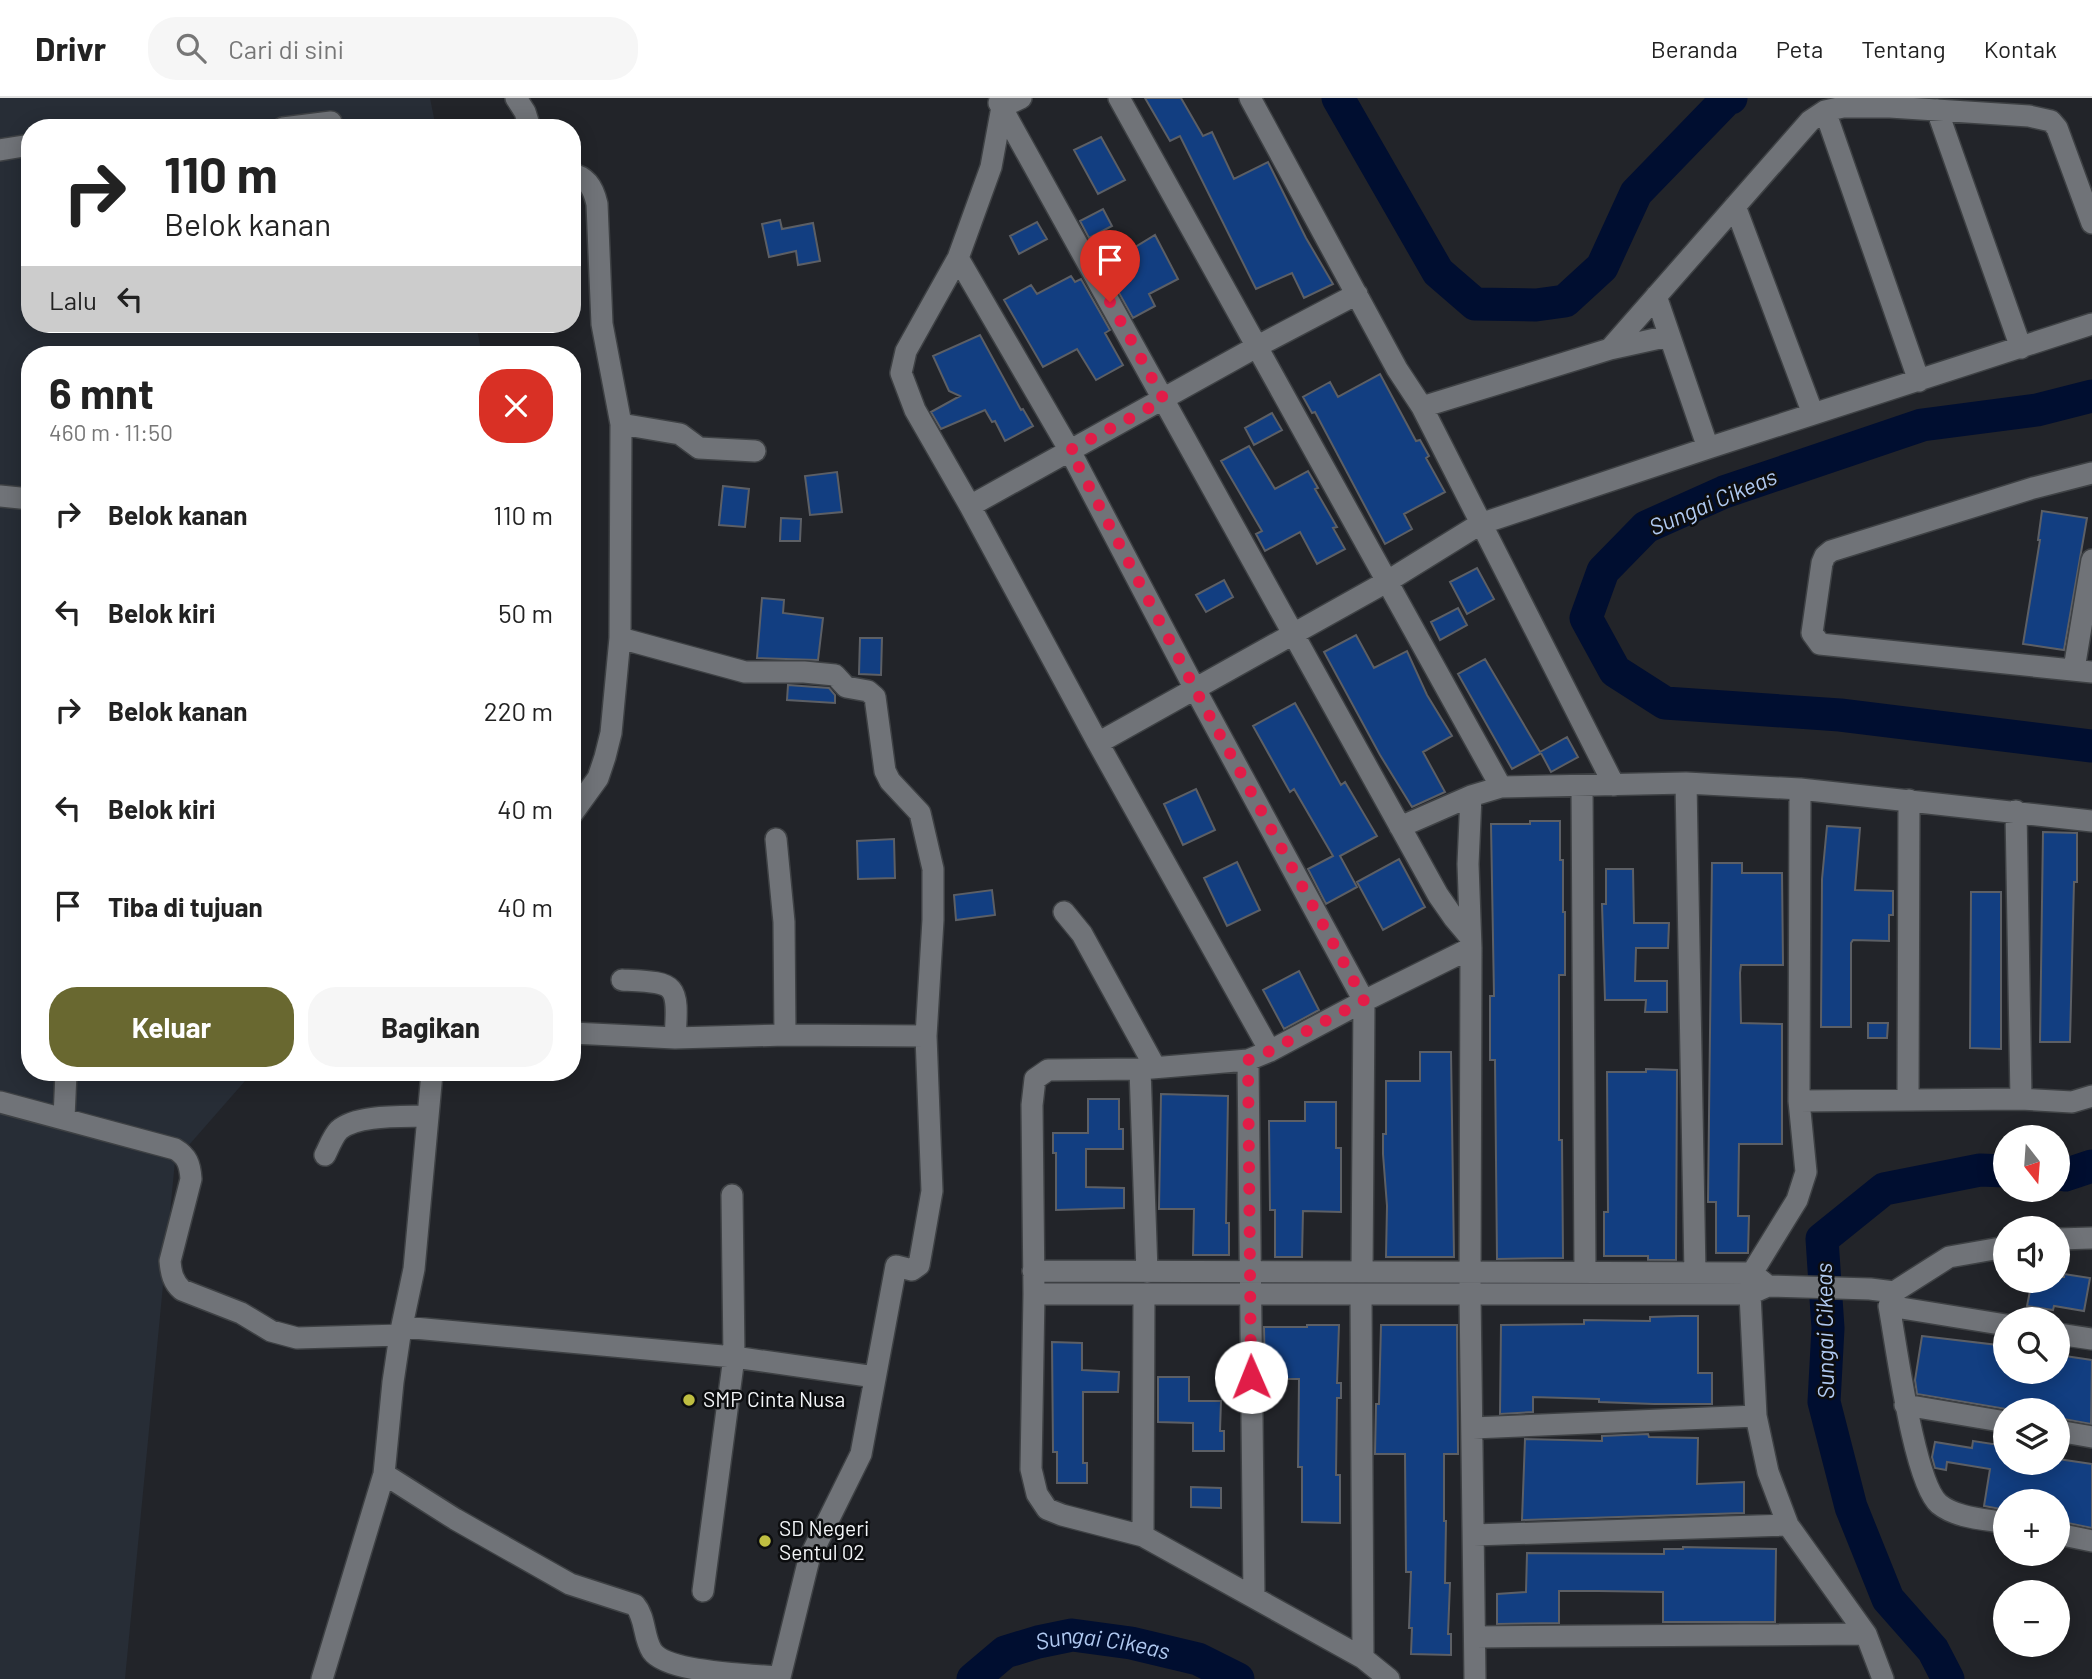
<!DOCTYPE html>
<html lang="id">
<meta charset="utf-8">
<style>
body{margin:0;font-family:Barlow,sans-serif;background:#f6f6f6;color:#222;height:100vh;display:flex;flex-direction:column;font-size:26px;white-space:nowrap}
*{box-sizing:border-box;margin:0}
p{font-size:23px;color:#767676}
.icon{flex:none;width:38px;height:38px;fill:none;stroke:currentColor;stroke-width:2;stroke-linecap:round;stroke-linejoin:round}
.map{position:relative;flex:1;overflow:hidden}
.panel{position:absolute;left:21px;top:248px;width:560px;height:735px;display:flex;flex-direction:column;background:#fff;border-radius:28px;box-shadow:0 4px 18px #0003}
.panel>*{flex:none}
.top-card{position:absolute;left:21px;top:21px;width:560px;height:214px;border-radius:28px;box-shadow:0 4px 18px #0003;background:#fff;color:#222;overflow:hidden}
.needle{width:46px;rotate:163deg}
.tools{position:absolute;left:1993px;top:1027px;display:grid;gap:14px}
.tools a{display:grid;place-items:center;width:77px;height:77px;border-radius:50%;background:#fff;box-shadow:0 4px 18px #0003;font-size:35px}
.pin{position:absolute;display:grid;place-items:center;width:60px;height:60px;color:#fff;margin:-72px -30px;border-radius:50% 50% 50% 0;rotate:-45deg;box-shadow:0 0 7px #0007}
.pin .icon{rotate:45deg}
.me{position:absolute;width:77px;margin:-38px;rotate:359deg;stroke-linejoin:round;filter:drop-shadow(0 0 5px #0008)}
.turn{display:flex;align-items:center;gap:24px;height:147px;padding:0 28px;font-size:32px}
.turn .icon{width:91px;height:91px;stroke-width:2.5}
.turn b{display:block;font-size:49px;line-height:60px}
.then{display:flex;align-items:center;height:66px;padding:0 28px;background:#0003;gap:14px;font-size:26px}
.round{display:grid;place-items:center;flex:none;width:74px;height:74px;border-radius:28px;background:#f6f6f6}
.headline{display:flex;align-items:center;justify-content:space-between;height:119px;padding:0 28px}
h1{font-size:42px;font-weight:700;line-height:52px}
.action{display:flex;gap:14px;margin-top:auto;padding:14px 28px}
.action a{flex:1;height:80px;border-radius:28px;background:#696830;color:#fff;font-size:28px;font-weight:700;line-height:80px;text-align:center}
.action a+a{background:#f6f6f6;color:#222}
ul{padding:0;list-style:none}
li{display:flex;align-items:center;gap:21px;height:98px;padding:0 28px}
li div{flex:1}
li b{display:block;font-size:26px}
li em{font-style:normal}
header{display:flex;align-items:center;gap:42px;box-sizing:border-box;height:98px;padding:0 35px;background:#fff;border-bottom:2px solid #e0e0e0}
header strong{font-size:33px}
nav{display:flex;gap:38px;margin-inline-start:auto;font-size:24px}
.search{width:490px;height:63px;background:#f6f6f6;display:flex;align-items:center;gap:18px;box-sizing:border-box;padding:0 24px;border-radius:28px;color:#767676;font-size:26px}
.map>svg:first-child{display:block}
.built{fill:#272d36}
.lines{fill:none;stroke-linecap:round;stroke-linejoin:round}
.river{stroke:#000e30;stroke-width:33}
.building{fill:#123e81;stroke:#5c5f65;stroke-width:2}
.minor-casing{stroke:#3e4144;stroke-width:24}
.minor{stroke:#707378;stroke-width:21}
.route{stroke:#e11d48;stroke-width:12;stroke-dasharray:0 21.6}
.poi-dot{fill:#bfbe41;stroke:#0c0d0f;stroke-width:2.5}
.labels{text-anchor:middle;stroke-width:5;stroke-linejoin:round;paint-order:stroke}
.poi-label{font-size:21px;fill:#f3f5f8;stroke:#0c0d0f;text-anchor:start}
.water-label{font-size:23px;font-style:italic;fill:#b0c9f0;stroke:#0c0d0f}
</style>
<header>
<strong>Drivr</strong>
<div class="search"><svg class="icon" aria-label="search" viewBox="0 0 24 24"><circle cx="10" cy="10" r="6"/><path d="M15 15l6 6"/></svg>Cari di sini</div>
<nav><a>Beranda</a><a>Peta</a><a>Tentang</a><a>Kontak</a></nav>
</header>
<div class="map">
<svg width="2092" height="1581" viewBox="0 0 2092 1581">
<rect width="100%" height="100%" fill="#222429"/>
<path class="built" d="M0 0H430L436 30H30V226H476L482 257H30V975H252L175 1063 125 1581H0Z"/>
<g class="lines">
<g class="river">
<path d="M1338 0 1438 174 1475 206 1536 207 1565 203 1602 169 1636 95 1727 1 1731 0"/>
<path d="M2092 298 2037 312 1922 327 1724 394 1646 429 1603 473 1586 520 1615 573 1665 605 1840 617 2092 648"/>
<path d="M2058 1076 2065 1077 2092 1068"/>
<path id="s1" d="M973 1581 1005 1554 1038 1544 1072 1537 1131 1545 1198 1561 1238 1581"/>
<path d="M1948 1581 1933 1552 1888 1501 1851 1409 1824 1304 1828 1230 1822 1141 1884 1091 1980 1072 2006 1073"/>
</g>
</g>
<path class="building" d="M1145 0H1181L1203 38 1212 34 1234 81 1268 64 1306 140 1333 186 1304 200 1292 175 1256 191 1180 38 1170 43Z
M1101 39 1125 82 1098 96 1074 52Z
M1103 111 1112 128 1089 140 1080 123Z
M780 122 782 131 813 125 820 163 798 167 796 153 769 159 762 126Z
M1037 124 1047 141 1019 156 1010 138Z
M1155 137 1178 181 1149 196 1155 208 1133 220 1104 168Z
M1071 178 1075 184 1081 181 1110 232 1105 235 1123 267 1096 282 1077 251 1043 269 1004 202 1031 187 1037 196Z
M980 237 1021 312 1023 311 1033 328 1005 343 995 323 992 324 985 312 941 331 931 314 960 298 949 293 933 258Z
M1380 276 1416 343 1420 342 1429 358 1426 360 1445 394 1404 416 1412 431 1385 446 1315 314 1312 315 1303 299 1330 284 1338 299Z
M1272 315 1282 332 1254 347 1245 330Z
M1249 348 1275 391 1308 373 1318 390 1315 391 1337 429 1333 430 1345 451 1317 466 1300 434 1265 453 1256 436 1262 433 1221 363Z
M837 374 842 414 810 417 805 378Z
M723 388 749 391 745 429 719 427Z
M2042 413 2087 420 2064 552 2023 546 2040 442H2038Z
M781 420 801 421 800 443H780Z
M1477 470 1494 501 1467 516 1450 484Z
M1224 482 1233 499 1206 514 1196 497Z
M762 500 784 502 783 515 823 520 818 562 757 560Z
M1458 510 1467 527 1440 542 1431 524Z
M1356 537 1374 570 1407 553 1427 597 1452 638 1423 654 1445 694 1412 709 1380 657 1324 554Z
M860 540H882L881 577 859 576Z
M1485 561 1540 654 1567 639 1578 659 1551 674 1541 655 1512 671 1458 576Z
M788 587 829 590 835 597V605L787 602Z
M1295 605 1341 687 1345 684 1377 738 1340 758 1357 789 1326 806 1308 771 1333 758 1294 691 1290 694 1253 628Z
M1196 691 1215 732 1183 747 1164 706Z
M1530 723H1560V762H1563V814H1565V877H1559V1042H1562L1563 1160 1497 1161 1495 962H1490V898H1494L1491 726H1530Z
M1827 728 1860 730 1855 792 1893 793V817H1889V843L1853 842 1851 845V929H1821L1822 781Z
M2043 734 2077 735V784H2074L2070 944H2040Z
M894 741 895 780 858 781 857 743Z
M1399 761 1425 809 1383 832 1357 784Z
M1237 764 1260 812 1227 828 1204 780Z
M1712 765H1742V775H1782L1783 867H1741L1740 875 1741 925 1782 926V1046H1739L1738 1118H1749L1748 1155H1716V1104H1708Z
M1606 771H1633L1634 825H1669L1668 850H1636L1635 883H1667V914H1645L1646 902H1605L1602 806H1606Z
M992 792 995 817 956 822 954 797Z
M1971 794H2001V951L1970 950Z
M1299 873 1319 912 1284 931 1263 892Z
M1868 925H1888L1887 940H1868Z
M1420 954H1451L1454 1159H1386L1387 1108 1383 1056V1036H1386V983H1420Z
M1646 971 1677 972 1676 1162H1648V1158H1604V1114H1608L1607 974H1646Z
M1161 996 1228 998 1226 1125H1229V1157H1193L1194 1111H1159Z
M1088 1001H1119V1031H1123V1051H1086V1089L1124 1090V1110L1056 1112V1055H1053V1035H1088Z
M1305 1004H1336V1050H1341V1114L1303 1113 1302 1159H1275V1112H1270L1269 1023H1305Z
M2064 1176 2090 1180 2084 1213 2054 1208 2053 1212 2027 1208 2032 1183H2058V1179H2064Z
M1681 1218H1698V1275H1712V1306H1654L1599 1304V1301L1533 1299V1314L1500 1316 1501 1227 1584 1226V1222L1650 1223V1219Z
M1307 1227H1339L1337 1285H1341V1300H1337L1336 1377H1340V1425L1302 1424V1369H1298L1299 1281H1265L1264 1229H1307Z
M1381 1227H1457L1458 1356H1444V1423H1446L1445 1485H1450L1448 1536H1451V1557L1411 1556 1412 1530H1409L1411 1474H1406L1405 1356H1375L1376 1306H1379Z
M1922 1238 2006 1248V1274H2058V1257L2092 1262 2091 1326 2058 1320V1312H2012L1917 1296 1915 1282Z
M1052 1244 1082 1245V1272L1119 1274 1118 1294H1083V1365H1087V1385H1057V1354H1053Z
M1158 1279H1189V1303H1221L1220 1333H1224V1353H1193V1325L1158 1324Z
M1648 1336 1649 1339 1698 1340 1697 1386 1744 1384V1415L1522 1422 1525 1341 1602 1343V1338Z
M1973 1343 2006 1348V1365H2058V1361L2092 1366V1430L2058 1423V1404H2006V1412L1984 1408 1990 1371 1947 1364 1946 1372 1935 1370 1932 1359 1935 1344 1972 1350Z
M1191 1389 1221 1390V1410L1191 1409Z
M1683 1449 1776 1451 1775 1524H1663V1494L1598 1493H1559V1525L1497 1526V1496L1526 1494 1527 1455 1664 1456V1451H1683Z"/>
<g class="lines">
<g class="minor-casing">
<path id="minor" d="M516 0 525 14 530 30
M1021 0 1002 9 991 69 958 160 1070 353 1195 591 1364 903 1362 1174
M1119 0 1501 689
M1250 0 1397 271 1422 309 1614 687
M999 5 1438 797 1454 820 1470 839
M1937 12 2021 250
M1825 13 1919 283
M283 30 331 24
M0 52 30 47
M572 76C588 79 594 92 597 106L602 226 621 326 620 540 611 635 605 659 598 680 572 716
M1735 108 1813 316
M958 160 906 253 901 275 915 312 970 408 1258 248 1357 196
M1656 198 1708 350
M1610 251 1669 238
M1422 309 1610 251 1810 23 1825 13 1843 9H1890L2029 18 2051 23 2057 30 2092 125
M621 326 680 336 699 350 755 353
M2092 375 2033 390 1831 453 1825 458 1822 465 1812 535 1820 546 2092 574
M0 398 30 401
M970 408 1098 645
M2074 571 2092 462
M1686 685 1695 1175
M1582 689 1585 1174
M1800 691 1799 1003 1806 1074 1797 1102 1752 1175 1750 1196 1756 1318 1768 1374 1788 1427 1866 1536 1883 1581
M1471 698 1468 766 1471 850 1470 1196 1475 1581
M2016 713 2021 1001
M1400 729 1471 698 1501 689 1686 685 1800 691 2092 723
M776 741 784 824 785 937
M1064 814 1082 836 1155 969
M622 882C676 885 679 883 675 940
M572 935 675 940 785 937 926 938
M1270 953 1098 645 1388 483 1480 426 1708 350 2092 226
M1248 962 1140 971 1048 972 1035 981 1032 1007 1034 1196 1031 1371 1037 1396 1047 1411 1062 1417 1143 1438 1363 1560 1389 1581
M1140 971 1147 1174
M1908 1002 1909 702
M1799 1003 2021 1001 2072 1004 2092 998
M0 1004 175 1051C187 1058 190 1066 191 1081L170 1163C171 1175 173 1184 182 1192L241 1215 271 1233 297 1240 400 1237
M64 1020 66 975
M325 1057C329 1049 333 1038 339 1032 357 1016 404 1019 428 1018
M2058 1141 2092 1140
M2006 1149 1949 1159 1894 1194 1889 1208C1896 1245 1914 1385 1939 1406 1956 1420 1984 1421 2006 1425
M1033 1173 1752 1175 1768 1188 1750 1196H1034
M1768 1188 1870 1191 1894 1194
M1361 1196 1363 1560
M1889 1208 2006 1227
M403 1229 734 1259 875 1279
M2058 1236 2092 1241
M1905 1307 2006 1324
M1473 1330 1756 1318
M2058 1333 2092 1339
M384 1376 455 1421 570 1486 635 1507C646 1520 643 1539 652 1553 667 1575 753 1577 780 1579L809 1461 861 1356 896 1168 912 1172 919 1167 932 1093 926 938 933 822V771L920 715 890 683 885 673 875 599 868 593 846 589 835 577 804 574H745L620 540
M2058 1436 2092 1443
M1474 1437 1788 1427
M1143 1438 1144 1196
M703 1493 734 1259 732 1097
M1254 1499 1248 962 1270 953 1364 903 1471 850
M1475 1539 1866 1536
M322 1581 384 1376 393 1284 400 1237 414 1171 432 975"/>
</g>
<use href="#minor" class="minor"/>
</g>
<g class="lines">
<path class="route" d="M1110 204 1164 302 1070 352 1195 591 1364 902 1270 953 1248 962 1251 1279"/>
</g>
<g class="poi-dot">
<circle cx="689" cy="1302" r="7"/>
<circle cx="765" cy="1443" r="7"/>
</g>
<g class="labels">
<g class="poi-label">
<text x="703" y="1309">SMP Cinta Nusa</text>
<text x="779" y="1438">SD Negeri<tspan x="779" dy="24">Sentul 02</tspan></text>
</g>
<g class="water-label">
<text transform="translate(1713 404) rotate(-23)" y="8">Sungai Cikeas</text>
<text transform="translate(1825 1233) rotate(-91)" y="8">Sungai Cikeas</text>
<text dy="8" stroke="none"><textPath href="#s1" startOffset="142">Sungai Cikeas</textPath></text>
</g>
</g>
</svg>
<div class="tools">
<a><svg class="needle" viewBox="-14 -14 28 28"><path d="M0-13l5 13h-10z" fill="#e53935"/><path d="M0 13l5-13h-10z" fill="#767676"/></svg></a>
<a><svg class="icon" aria-label="sound" viewBox="0 0 24 24"><path d="M4 9h4l5-4v14l-5-4H4zM17 9q2 3 0 6"/></svg></a>
<a><svg class="icon" aria-label="search" viewBox="0 0 24 24"><circle cx="10" cy="10" r="6"/><path d="M15 15l6 6"/></svg></a>
<a><svg class="icon" aria-label="layers" viewBox="0 0 24 24"><path d="M12 4l9 5-9 5-9-5zM3 14l9 5 9-5"/></svg></a>
<a>+</a>
<a>−</a>
</div>
<div class="pin" style="left:1110px;top:204px;background:#d93025"><svg class="icon" aria-label="arrive" viewBox="0 0 24 24"><path d="M6 21V4h12l-3 4 3 4H6"/></svg></div>
<svg class="me" style="left:1251px;top:1279px" viewBox="-20 -20 40 40"><circle r="19" fill="#fff"/><path d="M0-13L10 11 0 6-10 11z" fill="#e11d48"/></svg>
<div class="top-card">
<div class="turn"><svg class="icon" aria-label="right" viewBox="0 0 24 24"><path d="M7 20v-9h11M14 6l5 5-5 5"/></svg><div><b>110 m</b>Belok kanan</div></div>
<div class="then">Lalu<svg class="icon" aria-label="left" viewBox="0 0 24 24"><path d="M17 20v-9H6M10 6l-5 5 5 5"/></svg></div>
</div>
<section class="panel">
<div class="headline"><div><h1>6 mnt</h1><p>460 m · 11:50</p></div><a class="round" style="background:#d93025;color:#fff"><svg class="icon" aria-label="close" viewBox="0 0 24 24"><path d="M6 6l12 12M18 6L6 18"/></svg></a></div>
<ul>
<li><svg class="icon" aria-label="right" viewBox="0 0 24 24"><path d="M7 20v-9h11M14 6l5 5-5 5"/></svg><div><b>Belok kanan</b></div><em>110 m</em></li>
<li><svg class="icon" aria-label="left" viewBox="0 0 24 24"><path d="M17 20v-9H6M10 6l-5 5 5 5"/></svg><div><b>Belok kiri</b></div><em>50 m</em></li>
<li><svg class="icon" aria-label="right" viewBox="0 0 24 24"><path d="M7 20v-9h11M14 6l5 5-5 5"/></svg><div><b>Belok kanan</b></div><em>220 m</em></li>
<li><svg class="icon" aria-label="left" viewBox="0 0 24 24"><path d="M17 20v-9H6M10 6l-5 5 5 5"/></svg><div><b>Belok kiri</b></div><em>40 m</em></li>
<li><svg class="icon" aria-label="arrive" viewBox="0 0 24 24"><path d="M6 21V4h12l-3 4 3 4H6"/></svg><div><b>Tiba di tujuan</b></div><em>40 m</em></li>
</ul>
<div class="action"><a>Keluar</a><a>Bagikan</a></div>
</section>
</div>
